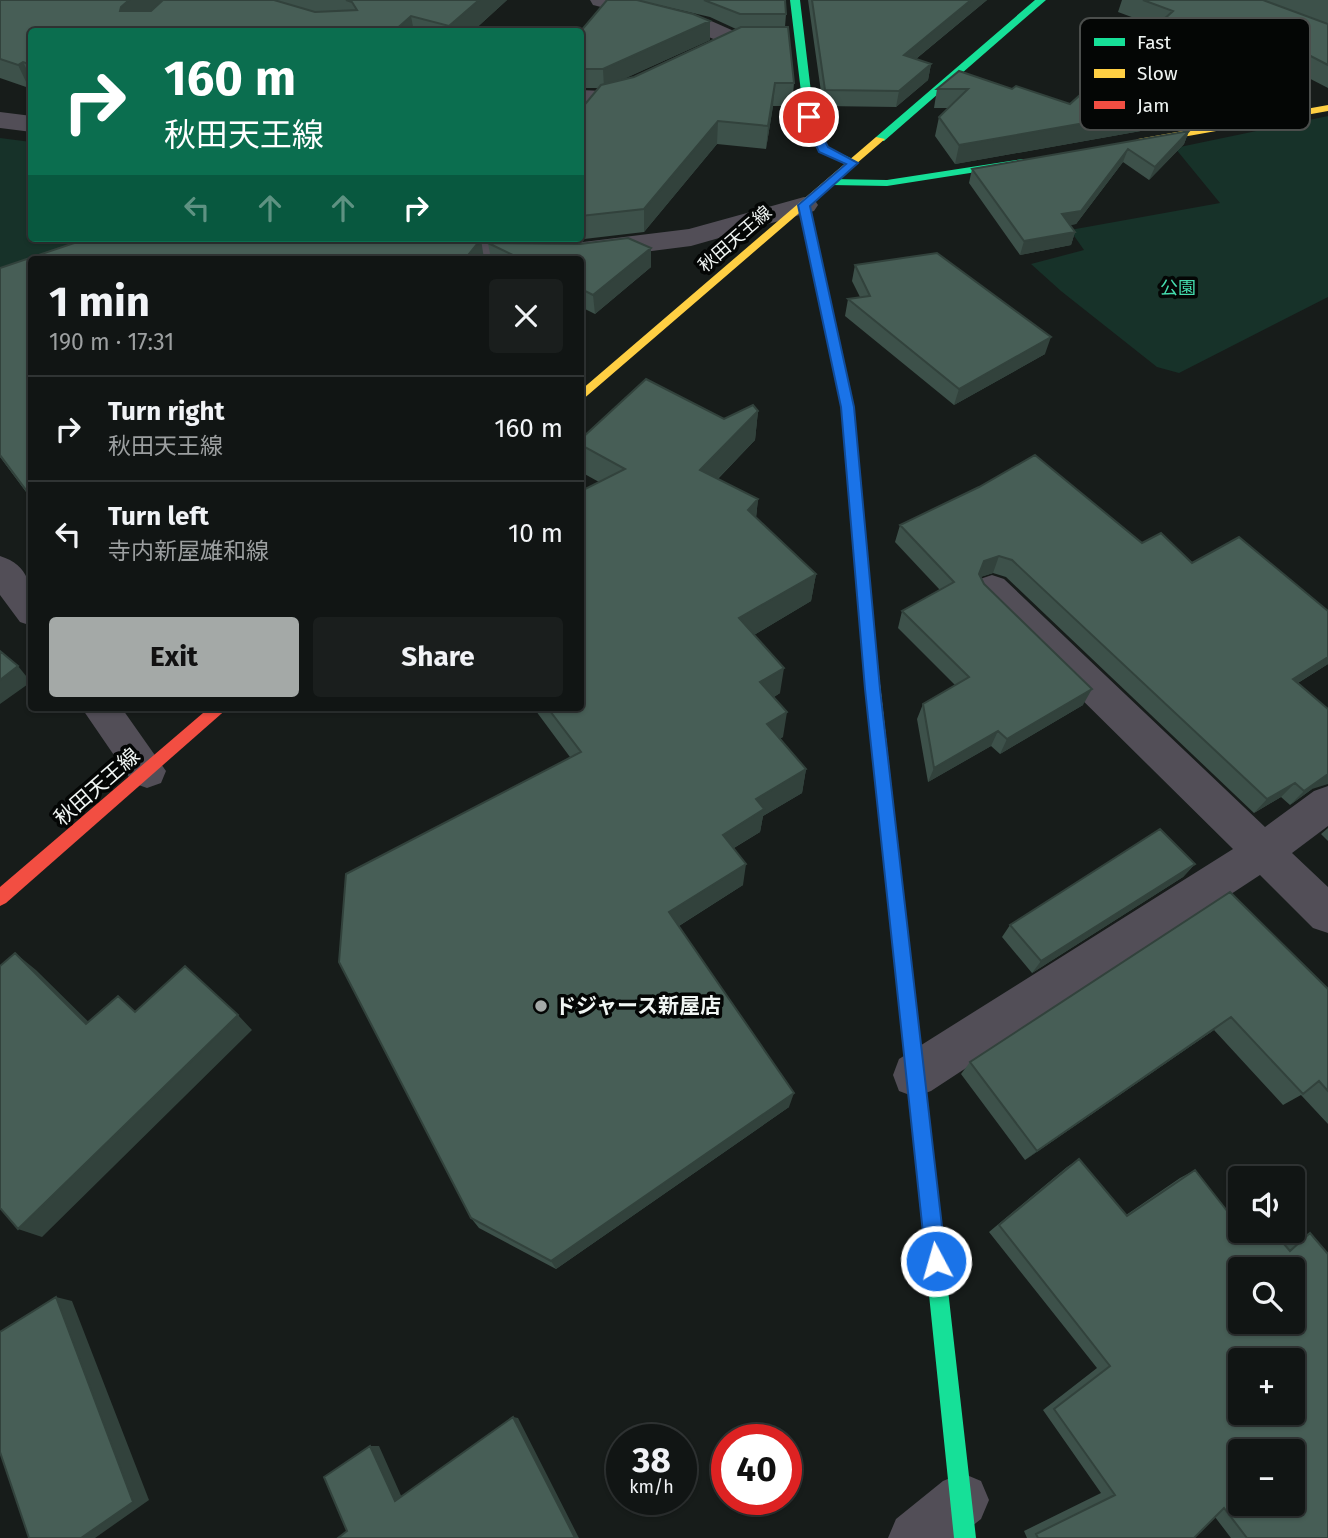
<!DOCTYPE html>
<meta charset="utf-8">
<style>
body{margin:0;font-family:"Fira Sans","Noto Sans JP",sans-serif;background:#1a1e1d;color:#f1f3f6;height:100vh;display:flex;flex-direction:column;font-size:26px;white-space:nowrap}
*{box-sizing:border-box;margin:0}
p{font-size:23px;color:#9c9fa0}
.icon{flex:none;width:38px;height:38px;fill:none;stroke:currentColor;stroke-width:2;stroke-linecap:round;stroke-linejoin:round}
.map{position:relative;flex:1;overflow:hidden}
.panel{position:absolute;left:28px;top:256px;width:556px;height:455px;display:flex;flex-direction:column;background:#111514;border-radius:7px;box-shadow:0 2px 5px #0004,0 0 0 2px #303434}
.panel>*{flex:none}
.guide{position:absolute;left:28px;top:28px;width:556px;height:214px;border-radius:7px;box-shadow:0 2px 5px #0004,0 0 0 2px #303434;background:#0b6e4f;color:#fff;overflow:hidden}
.tools{position:absolute;left:1228px;top:1166px;display:grid;gap:14px}
.tools a{display:grid;place-items:center;width:77px;height:77px;border-radius:7px;background:#111514;box-shadow:0 2px 5px #0004,0 0 0 2px #303434;font-size:35px}
.speed{position:absolute;left:606px;top:1424px;display:flex;gap:14px;font-size:35px;font-weight:700;text-align:center}
.speed>*{display:grid;place-content:center;width:91px;height:91px;border-radius:50%;background:#111514;box-shadow:0 2px 5px #0004,0 0 0 2px #303434;line-height:1}
.speed small{font-size:18px;font-weight:400}
.speed .limit{border:10px solid #d22;background:#fff;color:#111}
.pin{position:absolute;display:grid;place-items:center;width:60px;height:60px;color:#fff;margin:-30px;border:4px solid #fff;border-radius:50%;box-shadow:0 2px 7px #0007}
.me{position:absolute;width:77px;margin:-38px;rotate:354deg;stroke-linejoin:round;filter:drop-shadow(0 0 5px #0008)}
.turn{display:flex;align-items:center;gap:24px;height:147px;padding:0 21px;font-size:32px}
.turn .icon{width:91px;height:91px;stroke-width:2.5}
.turn b{display:block;font-size:49px;line-height:60px}
.lanes{display:flex;align-items:center;height:66px;padding:0 21px;background:#0003;justify-content:center;gap:35px;direction:ltr}
.lanes .off{opacity:.35}
.round{display:grid;place-items:center;flex:none;width:74px;height:74px;border-radius:7px;background:#1a1e1d}
.overview{display:flex;align-items:center;justify-content:space-between;height:119px;padding:0 21px}
h1{font-size:42px;font-weight:700;line-height:52px}
.primary-button{display:flex;gap:14px;margin-top:auto;padding:14px 21px}
.primary-button a{flex:1;height:80px;border-radius:7px;background:#a4a9a7;color:#111;font-size:28px;font-weight:700;line-height:80px;text-align:center}
.primary-button a+a{background:#1a1e1d;color:#f1f3f6}
ul{padding:0;list-style:none}
li{display:flex;align-items:center;gap:21px;height:105px;padding:0 21px;border-top:2px solid #303434}
li div{flex:1}
li b{display:block;font-size:26px}
li em{font-style:normal}
.map>svg:first-child{display:block}
.green{fill:#173229}
.lines{fill:none;stroke-linecap:round;stroke-linejoin:round}
.street{fill:#524e57;fill-rule:evenodd}
.fast{fill:#16e098;fill-rule:evenodd}
.slow{fill:#ffcf43;fill-rule:evenodd}
.jam{fill:#f24e42;fill-rule:evenodd}
.wall{fill:#3d514a;fill-rule:evenodd}
.shaded-wall{fill:#32423c}
.building{fill:#475e56;stroke:#32423c;stroke-width:2;fill-rule:evenodd}
.route{fill:#1a73e8;stroke:#114b97;stroke-width:2}
.poi-dot{fill:#a4a9a7;stroke:#040605;stroke-width:2.5}
.labels{text-anchor:middle;stroke-width:7;stroke-linejoin:round;paint-order:stroke}
.far-street-label{font-size:18px;fill:#f0f5f3;stroke:#040605}
.far-park-label{font-size:18px;fill:#45dcae;stroke:#040605}
.street-label{font-size:21px;fill:#f0f5f3;stroke:#040605}
.poi-label{font-size:21px;font-weight:bold;fill:#f0f5f3;stroke:#040605;text-anchor:start}
.key{fill:#040605;stroke:#4b4e4c;stroke-width:2}
.key-label{font-size:19px;fill:#f0f5f3}
</style>
<div class="map">
<svg width="1328" height="1538" viewBox="0 0 1328 1538">
<rect width="100%" height="100%" fill="#171c1a"/>
<path class="green" d="M1328 116V297L1179 373 1157 367 1061 291 1031 264 1084 250 1070 230 1220 203 1175 148Z
M0 138 31 142 32 238H145L32 259 0 289Z"/>
<g class="lines">
<path class="street" d="M590 0H629L709 20 743 35 747 40 743 45H727L693 30 593 5Z
M640 78 649 80 652 85 649 90 606 106 581 104V90L603 91Z
M0 112 32 116V132L0 128Z
M804 197 814 199 818 205 814 211 691 246 581 260 483 259 414 247 404 244 400 238H462L526 249 689 229Z
M0 556C35 567 32 596 32 626L20 622 0 595Z
M992 575 1004 579 1265 827 1314 791 1328 786V826L1292 853 1328 887V933L1313 928 1260 875 931 1091 915 1097 899 1091 893 1075 899 1059 1233 849 980 599 975 589 980 579Z
M81 707H121L166 771 161 783 147 788 133 783Z
M962 1473 981 1481 989 1500 981 1519 957 1538H888L896 1519 943 1481Z"/>
<path class="fast" d="M790 0H800L814 117 827 147 857 161V165H849L819 151 804 117Z
M1035 0H1046L884 141H876V137Z
M1023 159 1028 162 1027 164 887 186 831 185 826 182 831 179 887 180Z
M804 202 810 205 853 407 879 675 872 681 865 675 841 407 798 205Z
M922 1130 929 1132 931 1139 976 1538H954L913 1139 915 1132Z"/>
<path class="slow" d="M1328 105V111L1138 145 1133 142 1138 139Z
M876 137 885 139 581 401V390Z
M872 669 879 675 931 1139 929 1146 922 1148 915 1146 913 1139 865 675Z"/>
<path class="jam" d="M210 707H229L6 903 0 906V887Z"/>
</g>
<path class="wall" d="M0 0H507L472 32H32V86L29 88 0 78Z
M637 0H785L786 14 785 27 794 83 792 106H773L766 149 717 144 644 232 550 243 651 267 595 314 581 307V259H491L488 243H506L481 239 32 259V500L0 457V268L89 238H581V109L599 88H581V32ZM637 0 710 17 736 29 634 77 621 80 710 40V21Z
M808 0H987L916 59 931 64 928 80 896 107 823 106Z
M1122 0H1328V88L1297 72 1270 108 1248 111 1221 106 1208 119 955 164 935 136 939 117 949 108H934L937 89H1012L1070 104 1156 26 1118 12Z
M1189 131 1184 144 1149 180 1123 162 1076 224 1070 225 1075 232 1071 245 1020 255 969 183 972 169Z
M855 265 1045 354 954 405 845 316 848 299 860 297 852 281Z
M758 411 755 440 718 479 758 499 756 518 816 574 811 601 754 635 780 693 774 697 783 737 780 738 806 769 802 793 763 816 760 832 734 848 743 885 679 926 789 1107 556 1269 479 1228 471 1218 570 757 533 707H581L599 482 581 472V439L724 419Z
M900 525 1142 543 1192 563 1328 664 1298 683 1312 789 1290 805 1281 797 1254 813 1006 577 993 573 980 577 984 584 1083 705 1000 754 991 746 928 782 917 719 923 704 955 685 898 628 902 611 940 590 895 542Z
M1328 828V841L1321 834Z
M1195 864 1183 877 1032 973 1002 937 1010 925Z
M1328 989V1124L1301 1095 1283 1105 1214 1030 1025 1160 961 1074 970 1062Z
M1079 1159 1126 1215 1180 1178 1195 1170 1232 1217 1241 1212V1230L1285 1245 1292 1239 1310 1233 1328 1538H1231L1215 1517 1194 1538H1027L1024 1531 1101 1493 1043 1410 1097 1368 989 1232 1067 1167Z"/>
<path class="shaded-wall" d="M129 0H165L129 30 120 11 121 7Z
M479 0H507L472 32H450L449 26Z
M971 0H987L901 71 904 55Z
M411 16 414 32H393Z
M710 21V40L604 88 603 69Z
M1305 53 1297 72 1270 108 1248 111 1256 92Z
M23 62 32 80V86L29 88 18 65Z
M931 64 928 80 896 107 899 91Z
M775 83 773 106 766 149 768 126Z
M1229 87 1221 106 1208 119 955 164 959 145Z
M718 121 717 144 644 232V209Z
M1189 131 1184 144 1149 180 1155 167Z
M1128 149 1123 162 1076 224 1057 227 1062 214Z
M1075 232 1071 245 1020 255 1024 241Z
M481 239 484 259H465Z
M651 248V267L595 314 593 295Z
M1051 337 1045 354 954 405 959 389Z
M758 411 755 440 699 498 700 470Z
M758 499 755 527 748 510Z
M999 556 993 573 978 578 973 590 984 561Z
M816 574 811 601 737 645 739 618Z
M1328 657V664L1280 694 1293 679Z
M18 666 31 682 0 704V680Z
M784 668 780 693 757 707 760 682Z
M1092 689 1083 705 1000 754 1007 739Z
M787 712 783 737 764 748 767 724Z
M998 731 991 746 928 782 934 768Z
M806 769 802 793 763 816 760 832 720 856 723 835 756 799Z
M1328 774V784L1312 789 1290 805 1304 791Z
M1295 783 1281 797 1254 813 1267 799Z
M746 864 743 885 669 932V912Z
M1195 864 1183 877 1032 973 1041 961Z
M15 953 36 970 106 1039 86 1024Z
M238 1015 252 1030 42 1237 18 1229Z
M1231 1017 1214 1030 1025 1160 1037 1151Z
M794 1093 789 1107 556 1269 551 1261Z
M56 1297 72 1301 149 1500 95 1538H81Z
M513 1417 518 1418 579 1538H575Z
M370 1446H379L403 1500 395 1501Z"/>
<path class="building" d="M0 0H129L121 7 120 11H151L163 0H274L315 12 357 10 352 2 346 0H479L449 26 411 16 393 32H32V65L23 62 18 65 0 59Z
M607 0H637L693 14 710 21 603 69H581V32H580Z
M704 0H785L786 14H740Z
M812 0H971L904 55 931 64 899 91 825 90Z
M1143 0H1263L1328 24V65L1305 53 1278 89 1256 92 1229 87 1216 100 959 145 939 117 968 89H937L959 71 1012 89 1016 86 1070 104 1173 11Z
M741 27H788L794 83H775L768 126 718 121 644 209 581 216V109L601 85 634 77Z
M1189 131 1155 167 1128 149 1081 211 1062 214 1075 232 1024 241 972 169Z
M89 238H477L481 239 465 259H32V498L0 455V268Z
M628 238 651 248 593 295 581 289V259H521L488 243 580 244Z
M937 253 1051 337 959 389 848 299 870 296 855 265Z
M646 379 724 419 753 405 758 411 700 470 758 499 748 510 816 574 739 618 784 668 760 682 787 712 767 724 806 769 756 799 764 809 723 835 746 864 669 912 794 1093 551 1261 471 1218 339 962 346 874 581 752 547 707H581V491L625 469 581 445V439Z
M1035 455 1142 543 1161 533 1192 563 1239 537 1328 611V657L1293 679 1328 709V774L1304 791 1295 783 1267 799 1012 560 999 556 984 561 979 574 984 584 1092 689 1007 739 998 731 934 768 923 704 969 677 902 611 954 582 900 525 979 487Z
M0 651 18 666 0 680Z
M1160 829 1195 864 1041 961 1010 925Z
M1230 892 1328 989V1091L1319 1081 1303 1094 1231 1017 1037 1151 970 1062Z
M15 953 86 1024 118 996 135 1012 185 966 238 1015 18 1229 0 1208V966Z
M1079 1159 1127 1216 1195 1170 1235 1221 1241 1217V1230H1272L1290 1251 1310 1233 1328 1254V1538H1247L1224 1508 1194 1538H1038L1036 1534 1115 1495 1054 1409 1110 1366 999 1225ZM1241 1269H1293V1321H1241ZM1241 1360H1293V1412H1241ZM1241 1451H1293V1503H1241Z
M56 1297 133 1502 81 1538H29L0 1452V1332Z
M513 1417 575 1538H338L347 1531 324 1477 370 1446 395 1501Z"/>
<path class="route" d="M805 115H812L828 147 858 163 810 206 854 407 880 689 946 1261 943 1268 936 1271 928 1268 926 1261 865 689 841 407 798 205 846 164 819 152 803 117Z"/>
<circle class="poi-dot" cx="541" cy="1006" r="7"/>
<g class="labels">
<g class="far-street-label">
<text transform="translate(735 239) rotate(-41)" y="6">秋田天王線</text>
</g>
<g class="far-park-label">
<text x="1178" y="294">公園</text>
</g>
<g class="street-label">
<text transform="translate(97 787) rotate(-41)" y="7">秋田天王線</text>
</g>
<g class="poi-label">
<text x="555" y="1013">ドジャース新屋店</text>
</g>
</g>
<rect x="1080" y="18" width="230" height="112" rx="10" class="key"/>
<rect x="1094" y="38" width="31" height="8" fill="#16e098"/>
<rect x="1094" y="69" width="31" height="9" fill="#ffcf43"/>
<rect x="1094" y="101" width="31" height="8" fill="#f24e42"/>
<g class="key-label">
<text x="1137" y="49">Fast</text>
<text x="1137" y="80">Slow</text>
<text x="1137" y="112">Jam</text>
</g>
</svg>
<div class="tools">
<a><svg class="icon" aria-label="sound" viewBox="0 0 24 24"><path d="M4 9h4l5-4v14l-5-4H4zM17 9q2 3 0 6"/></svg></a>
<a><svg class="icon" aria-label="search" viewBox="0 0 24 24"><circle cx="10" cy="10" r="6"/><path d="M15 15l6 6"/></svg></a>
<a>+</a>
<a>−</a>
</div>
<div class="speed"><div>38<small>km/h</small></div><div class="limit">40</div></div>
<div class="pin" style="left:809px;top:117px;background:#d93025"><svg class="icon" aria-label="arrive" viewBox="0 0 24 24"><path d="M6 21V4h12l-3 4 3 4H6"/></svg></div>
<svg class="me" style="left:936px;top:1261px" viewBox="-20 -20 40 40"><circle r="17" fill="#1a73e8" stroke="#fff" stroke-width="3"/><path d="M0-11L8 9 0 5-8 9z" fill="#fff"/></svg>
<div class="guide">
<div class="turn"><svg class="icon" aria-label="right" viewBox="0 0 24 24"><path d="M7 20v-9h11M14 6l5 5-5 5"/></svg><div><b>160 m</b>秋田天王線</div></div>
<div class="lanes"><svg class="icon off" aria-label="left" viewBox="0 0 24 24"><path d="M17 20v-9H6M10 6l-5 5 5 5"/></svg><svg class="icon off" aria-label="ahead" viewBox="0 0 24 24"><path d="M12 20V5M6 11l6-6 6 6"/></svg><svg class="icon off" aria-label="ahead" viewBox="0 0 24 24"><path d="M12 20V5M6 11l6-6 6 6"/></svg><svg class="icon" aria-label="right" viewBox="0 0 24 24"><path d="M7 20v-9h11M14 6l5 5-5 5"/></svg></div>
</div>
<section class="panel">
<div class="overview"><div><h1>1 min</h1><p>190 m · 17:31</p></div><a class="round"><svg class="icon" aria-label="close" viewBox="0 0 24 24"><path d="M6 6l12 12M18 6L6 18"/></svg></a></div>
<ul>
<li><svg class="icon" aria-label="right" viewBox="0 0 24 24"><path d="M7 20v-9h11M14 6l5 5-5 5"/></svg><div><b>Turn right</b><p>秋田天王線</p></div><em>160 m</em></li>
<li><svg class="icon" aria-label="left" viewBox="0 0 24 24"><path d="M17 20v-9H6M10 6l-5 5 5 5"/></svg><div><b>Turn left</b><p>寺内新屋雄和線</p></div><em>10 m</em></li>
</ul>
<div class="primary-button"><a>Exit</a><a>Share</a></div>
</section>
</div>
